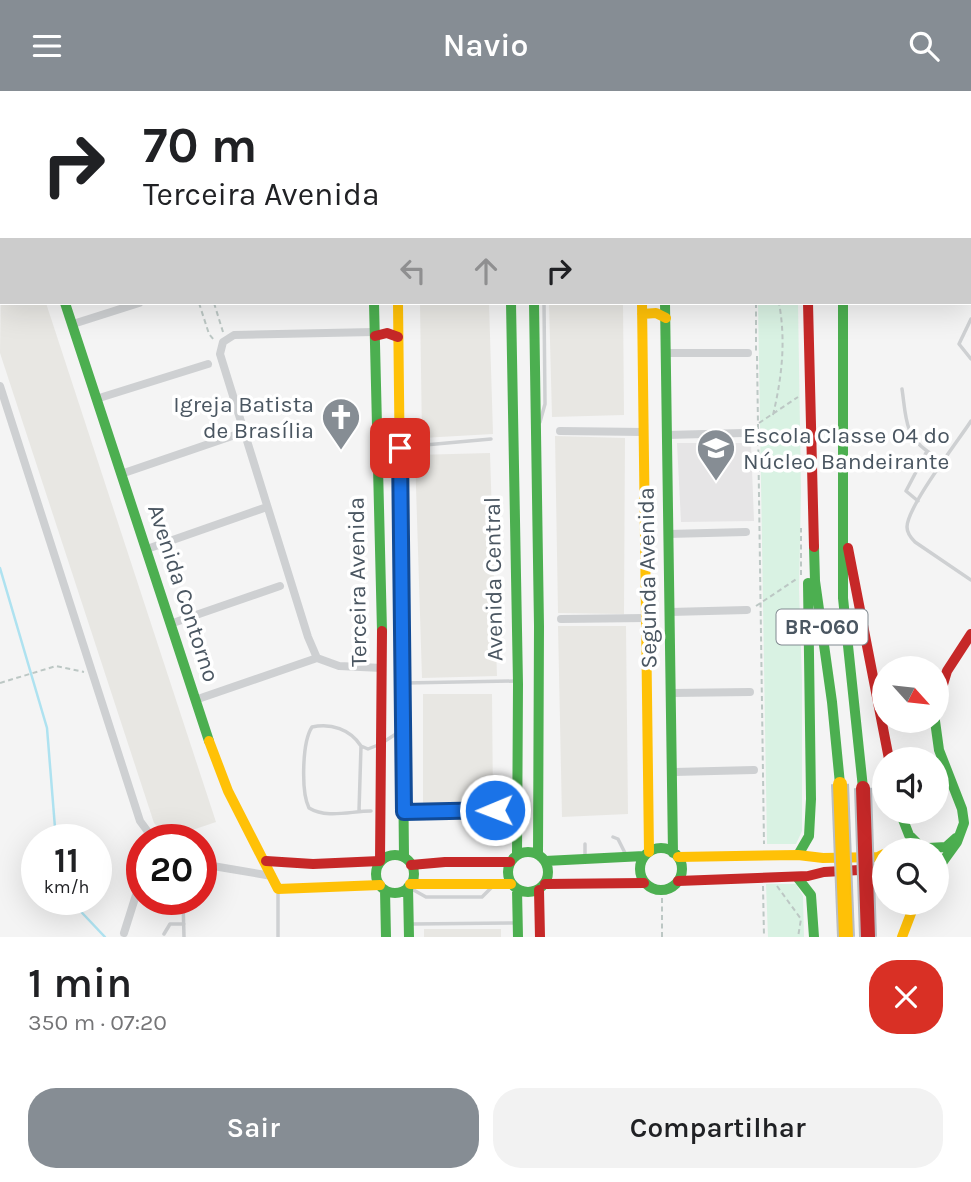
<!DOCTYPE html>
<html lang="pt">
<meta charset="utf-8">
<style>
body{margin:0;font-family:Karla,sans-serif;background:#f2f2f2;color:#202124;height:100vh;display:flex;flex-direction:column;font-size:26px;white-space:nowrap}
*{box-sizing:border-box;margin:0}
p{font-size:23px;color:#757577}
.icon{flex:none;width:38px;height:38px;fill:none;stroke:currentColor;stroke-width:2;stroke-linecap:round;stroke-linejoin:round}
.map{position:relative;height:846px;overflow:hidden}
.drawer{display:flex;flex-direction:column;background:#fff;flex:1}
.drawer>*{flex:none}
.banner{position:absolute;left:0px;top:0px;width:971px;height:214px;box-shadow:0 7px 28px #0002;background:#fff;color:#202124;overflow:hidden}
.needle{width:46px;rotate:117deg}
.fabs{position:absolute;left:872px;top:565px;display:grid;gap:14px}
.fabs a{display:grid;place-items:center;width:77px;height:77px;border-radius:50%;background:#fff;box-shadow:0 7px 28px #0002;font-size:35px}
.speed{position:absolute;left:21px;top:733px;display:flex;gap:14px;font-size:35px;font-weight:700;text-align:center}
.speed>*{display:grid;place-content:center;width:91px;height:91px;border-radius:50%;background:#fff;box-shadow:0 7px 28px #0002;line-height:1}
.speed small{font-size:18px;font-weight:400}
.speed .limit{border:10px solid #d22;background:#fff;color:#111}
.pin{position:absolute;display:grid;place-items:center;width:60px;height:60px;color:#fff;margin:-30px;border-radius:14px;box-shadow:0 4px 10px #0006}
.me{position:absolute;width:77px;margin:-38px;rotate:269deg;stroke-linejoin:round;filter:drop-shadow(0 0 5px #0008)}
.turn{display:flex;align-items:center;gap:24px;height:147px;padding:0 28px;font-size:32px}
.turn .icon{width:91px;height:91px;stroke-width:2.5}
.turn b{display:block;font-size:49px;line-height:60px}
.lanes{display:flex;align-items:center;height:66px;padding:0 28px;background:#0003;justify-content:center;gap:35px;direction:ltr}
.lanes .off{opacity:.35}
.round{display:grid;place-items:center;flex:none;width:74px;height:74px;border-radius:28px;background:#f2f2f2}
.headline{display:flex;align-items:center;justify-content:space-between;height:119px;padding:0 28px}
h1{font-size:42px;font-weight:600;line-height:52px}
.cta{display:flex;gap:14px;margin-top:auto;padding:14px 28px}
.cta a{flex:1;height:80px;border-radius:28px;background:#868d94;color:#fff;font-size:28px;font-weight:600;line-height:80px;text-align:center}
.cta a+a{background:#f2f2f2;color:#202124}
header{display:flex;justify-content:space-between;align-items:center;height:91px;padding:0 28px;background:#868d94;color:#fff;font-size:32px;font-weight:600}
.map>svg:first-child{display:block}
.commercial{fill:#e8e7e3}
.education{fill:#e6e5e6}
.grass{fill:#d9f2e3}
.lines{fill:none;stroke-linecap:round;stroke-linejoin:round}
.stream{stroke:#aee2f0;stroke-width:2.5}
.path{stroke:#bcc7c4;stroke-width:2;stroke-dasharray:5 3.5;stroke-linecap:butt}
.lane{stroke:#ced0d2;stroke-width:3.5}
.street{stroke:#ced0d2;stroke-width:8}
.fast{stroke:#4caf50;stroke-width:10}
.slow{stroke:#ffc107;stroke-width:10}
.jam{stroke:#c62828;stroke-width:10}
.slow-bridge-casing{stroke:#b9bec3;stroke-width:18;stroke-linecap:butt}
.jam-bridge-casing{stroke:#b9bec3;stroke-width:18;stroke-linecap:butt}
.slow-bridge{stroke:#ffc107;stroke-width:14}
.jam-bridge{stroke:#c62828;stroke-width:14}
.route-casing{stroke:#114b97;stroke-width:18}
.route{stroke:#1a73e8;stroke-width:12}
.labels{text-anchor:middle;stroke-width:7;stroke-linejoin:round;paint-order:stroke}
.shield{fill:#fff;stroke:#808990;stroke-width:2}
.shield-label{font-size:21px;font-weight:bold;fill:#4a5661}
.poi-label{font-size:23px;fill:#4a5661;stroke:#fff;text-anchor:end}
.street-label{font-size:23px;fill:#4a5661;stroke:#fff}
</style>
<header><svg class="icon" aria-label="menu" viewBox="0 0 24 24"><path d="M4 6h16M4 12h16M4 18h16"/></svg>Navio<svg class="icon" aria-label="search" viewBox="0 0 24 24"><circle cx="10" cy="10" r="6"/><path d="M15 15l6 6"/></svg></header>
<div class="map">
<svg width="971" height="846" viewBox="0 0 971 846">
<rect width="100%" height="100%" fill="#f4f4f4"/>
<path class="commercial" d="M2 119V212H46L216 731 169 747 154 732 0 262Z
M420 212H489L493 343 422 347Z
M549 212H623L624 324 552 326Z
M555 345 625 347 624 523 558 522Z
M490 362 497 585 422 587 415 364Z
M558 535H626L628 723 562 726Z
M423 603H492L493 715 423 716Z
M424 838H501V846H424Z"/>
<path class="education" d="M677 352H751L754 430 681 431Z"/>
<path class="grass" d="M758 212H798L801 401 799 498 802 590V740L796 753H767Z
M766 793H796L803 805 804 846H768Z"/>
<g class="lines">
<path class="stream" d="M0 477 47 637 56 749
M69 808 105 846"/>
<path class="path" d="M752 0V2
M199 212 209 243 214 249
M214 212 223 241
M756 212V260
M757 265 764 753
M773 324C782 286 786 250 779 212
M759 332 798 306
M751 342H798
M801 484V437
M756 515 798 487
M0 592 56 575 84 581
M763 795 764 846
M777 795 801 828 798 846
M662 846V799"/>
<path class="lane" d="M16 2V0
M971 66V78
M971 228 959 253 971 268
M902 298C906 324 904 344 927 360
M971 330C958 350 907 416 907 436 907 442 911 447 915 451L971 489
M540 331 545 313 544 212
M403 356 491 348
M918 410 906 400 927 360 944 371
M405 592 516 590
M385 650 399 641
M361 655 368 658 378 654
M359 720 361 655C350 638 331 632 312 636 302 651 301 701 309 717 327 728 351 720 371 720
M405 721 516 719
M613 746 618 748 626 764
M585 753V765
M410 797 426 806H482L493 795
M183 808 184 846
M412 833 516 832
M164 843 170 833H184
M278 846V800"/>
<path class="street" d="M254 0V2
M0 103H2
M73 233 139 212
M374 241 234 244 223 251 220 263 308 546 317 567 339 575 382 577
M666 262H748
M0 295 140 730 154 749
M96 308 208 273
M560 340 644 341
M667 344 743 342
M121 383 235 344
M668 443 746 441
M147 458 267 416
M670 521 747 519
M561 528 646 527
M170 533 280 495
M672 602 750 601
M195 609 317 567
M674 681 754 679
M201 773 272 785
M124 842 136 804H142"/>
<path class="fast" d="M396 0V2
M530 0V2
M847 0V2
M65 212 209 650
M374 212 382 540
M511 212 518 593 517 764
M534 212 539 535 538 763
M665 212 673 762
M843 212V507L863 697
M814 456 815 490 832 611 840 693
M401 478 404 766
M935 630 939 659 962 718 964 732 957 751 936 780
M900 721 909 744 916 751
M928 757 946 756 956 747
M640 778a21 21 0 1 1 42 0a21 21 0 1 1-42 0Z
M890 760C905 752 916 750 930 760
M508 781a20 20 0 1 1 40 0a20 20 0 1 1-40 0Z
M798 764 809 745 811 708 808 492
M376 783a19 19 0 1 1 38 0a19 19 0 1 1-38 0Z
M545 770 644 765
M797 786 811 804 814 846
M408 796 409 846
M385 799 386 846
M517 799 518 846"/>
<path class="slow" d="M8 0 9 2
M371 0V2
M639 0V2
M398 212 401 478
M642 212 649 761
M642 223 656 222 666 227
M209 650 228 700 278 798 380 794
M678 766 798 764 823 767 878 766 884 763
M410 793H511
M902 846 915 812"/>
<path class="jam" d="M507 0V2
M660 0V2
M805 0V2
M808 212 814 456
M375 245 387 242 398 246
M848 457 889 668
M936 617 947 580 971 543
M266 770 313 773 380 770 382 540
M411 774 445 771H510
M678 790 808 785 824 781 877 778 884 780
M545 793 644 792
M539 799 540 846"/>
<g class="slow-bridge-casing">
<path id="slow-bridge" d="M840 693 846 846"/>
</g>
<g class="jam-bridge-casing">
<path id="jam-bridge" d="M863 697 868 846"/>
</g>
<use href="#slow-bridge" class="slow-bridge"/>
<use href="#jam-bridge" class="jam-bridge"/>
</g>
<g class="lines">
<g class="route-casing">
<path id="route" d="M400 357 404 721 495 719"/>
</g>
<use href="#route" class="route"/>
</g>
<defs>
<g id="church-pin" transform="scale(2.0125)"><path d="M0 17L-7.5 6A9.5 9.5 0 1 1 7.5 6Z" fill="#868d94" stroke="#fff"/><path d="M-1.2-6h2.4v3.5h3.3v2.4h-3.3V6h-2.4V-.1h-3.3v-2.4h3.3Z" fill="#fff"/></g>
<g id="school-pin" transform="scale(2.0125)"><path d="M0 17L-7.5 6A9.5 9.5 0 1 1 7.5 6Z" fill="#868d94" stroke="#fff"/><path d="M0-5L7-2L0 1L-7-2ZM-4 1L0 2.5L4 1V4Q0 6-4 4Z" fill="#fff"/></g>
</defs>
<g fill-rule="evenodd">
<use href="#church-pin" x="341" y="326"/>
<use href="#school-pin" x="716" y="357"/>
</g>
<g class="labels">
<rect class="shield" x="776.5" y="518.5" width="91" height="35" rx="5"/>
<g class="shield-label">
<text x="822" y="543">BR-060</text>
</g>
<g class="poi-label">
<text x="314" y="321">Igreja Batista<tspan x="314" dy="26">de Brasília</tspan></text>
<text x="743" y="352" text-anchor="start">Escola Classe 04 do<tspan x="743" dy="26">Núcleo Bandeirante</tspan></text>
</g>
<g class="street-label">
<text transform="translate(647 487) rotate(-91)" y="8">Segunda Avenida</text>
<text transform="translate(493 488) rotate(-91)" y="8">Avenida Central</text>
<text transform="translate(357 491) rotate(-91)" y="8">Terceira Avenida</text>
<text transform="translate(184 502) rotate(72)" y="8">Avenida Contorno</text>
</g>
</g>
</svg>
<div class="fabs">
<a><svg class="needle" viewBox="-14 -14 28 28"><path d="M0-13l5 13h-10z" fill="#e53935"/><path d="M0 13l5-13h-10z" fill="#757577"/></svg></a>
<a><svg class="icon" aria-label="sound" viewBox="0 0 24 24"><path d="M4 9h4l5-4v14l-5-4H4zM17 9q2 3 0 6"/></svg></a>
<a><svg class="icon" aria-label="search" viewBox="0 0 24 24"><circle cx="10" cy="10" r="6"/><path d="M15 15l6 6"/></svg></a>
</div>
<div class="speed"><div>11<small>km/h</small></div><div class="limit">20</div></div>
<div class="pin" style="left:400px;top:357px;background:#d93025"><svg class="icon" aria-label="arrive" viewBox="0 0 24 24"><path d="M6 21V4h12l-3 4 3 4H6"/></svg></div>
<svg class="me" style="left:495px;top:719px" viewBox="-20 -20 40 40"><circle r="17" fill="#1a73e8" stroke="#fff" stroke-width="3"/><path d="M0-11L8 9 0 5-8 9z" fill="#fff"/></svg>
<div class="banner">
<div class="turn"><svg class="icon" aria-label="right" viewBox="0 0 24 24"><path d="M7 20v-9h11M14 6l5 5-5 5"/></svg><div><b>70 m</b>Terceira Avenida</div></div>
<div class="lanes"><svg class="icon off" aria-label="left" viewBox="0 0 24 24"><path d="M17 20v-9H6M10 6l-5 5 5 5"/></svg><svg class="icon off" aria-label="ahead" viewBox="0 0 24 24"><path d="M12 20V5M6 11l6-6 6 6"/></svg><svg class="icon" aria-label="right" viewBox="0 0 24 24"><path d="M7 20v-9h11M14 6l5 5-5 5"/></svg></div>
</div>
</div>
<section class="drawer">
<div class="headline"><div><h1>1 min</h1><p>350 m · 07:20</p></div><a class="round" style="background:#d93025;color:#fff"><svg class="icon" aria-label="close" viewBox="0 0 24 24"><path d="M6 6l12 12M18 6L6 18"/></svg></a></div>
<div class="cta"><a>Sair</a><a>Compartilhar</a></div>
</section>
